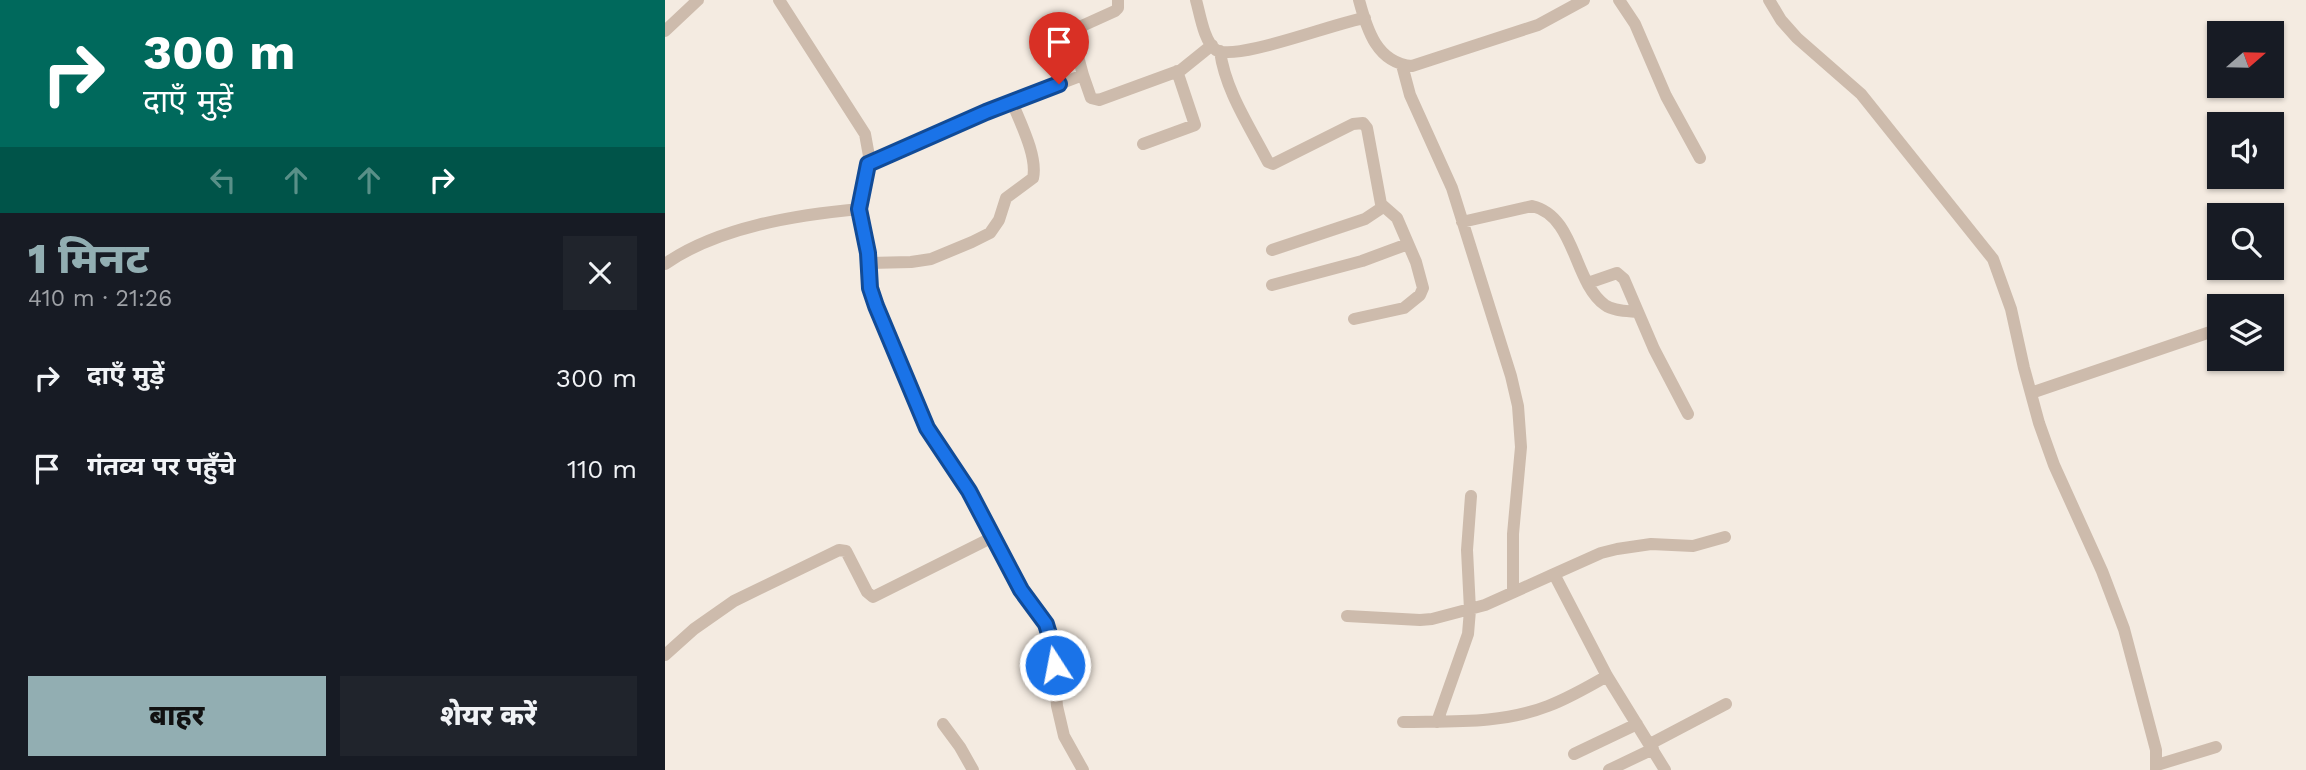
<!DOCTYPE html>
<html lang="hi">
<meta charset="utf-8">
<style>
body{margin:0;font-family:"Work Sans","Noto Sans Devanagari",sans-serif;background:#20242c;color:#f1f3f6;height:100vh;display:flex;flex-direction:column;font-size:26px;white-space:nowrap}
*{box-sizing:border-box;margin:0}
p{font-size:23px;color:#9ea1a6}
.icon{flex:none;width:38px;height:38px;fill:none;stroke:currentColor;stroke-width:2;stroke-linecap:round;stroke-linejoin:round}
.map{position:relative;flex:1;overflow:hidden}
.side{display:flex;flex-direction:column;background:#171b24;width:665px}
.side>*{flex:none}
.hud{background:#00695c;color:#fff;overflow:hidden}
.needle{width:46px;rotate:70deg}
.tools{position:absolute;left:1542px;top:21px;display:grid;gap:14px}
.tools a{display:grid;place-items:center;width:77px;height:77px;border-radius:0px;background:#171b24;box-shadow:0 2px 5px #0004;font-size:35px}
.pin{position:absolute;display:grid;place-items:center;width:60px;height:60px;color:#fff;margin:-72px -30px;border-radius:50% 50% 50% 0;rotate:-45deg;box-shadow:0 0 7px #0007}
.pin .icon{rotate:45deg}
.me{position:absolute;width:77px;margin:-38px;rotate:349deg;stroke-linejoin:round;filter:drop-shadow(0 0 5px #0008)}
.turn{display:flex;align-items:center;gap:24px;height:147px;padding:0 28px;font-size:32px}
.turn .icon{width:91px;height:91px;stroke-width:2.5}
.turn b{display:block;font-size:49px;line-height:60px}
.lanes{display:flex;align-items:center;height:66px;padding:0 28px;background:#0003;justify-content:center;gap:35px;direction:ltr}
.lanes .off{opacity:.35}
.round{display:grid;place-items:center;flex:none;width:74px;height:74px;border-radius:0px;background:#20242c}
.headline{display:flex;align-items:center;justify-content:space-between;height:119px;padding:0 28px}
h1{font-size:42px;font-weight:800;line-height:52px;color:#92aeb2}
.primary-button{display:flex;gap:14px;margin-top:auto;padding:14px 28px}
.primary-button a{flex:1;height:80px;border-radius:0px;background:#92aeb2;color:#111;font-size:28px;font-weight:800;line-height:80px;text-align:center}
.primary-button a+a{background:#20242c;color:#f1f3f6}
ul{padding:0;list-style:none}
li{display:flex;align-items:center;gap:21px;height:91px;padding:0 28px}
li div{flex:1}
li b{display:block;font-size:26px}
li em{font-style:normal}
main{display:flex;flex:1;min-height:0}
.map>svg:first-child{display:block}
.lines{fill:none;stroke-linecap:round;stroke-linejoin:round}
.minor{stroke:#cdbbac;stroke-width:12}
.route-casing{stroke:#114b97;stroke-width:18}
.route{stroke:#1a73e8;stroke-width:12}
</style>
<main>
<section class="side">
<div class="hud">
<div class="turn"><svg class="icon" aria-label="right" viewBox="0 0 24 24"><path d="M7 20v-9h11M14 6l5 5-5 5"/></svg><div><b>300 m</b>दाएँ मुड़ें</div></div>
<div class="lanes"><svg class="icon off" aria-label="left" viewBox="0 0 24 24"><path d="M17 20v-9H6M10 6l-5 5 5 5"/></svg><svg class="icon off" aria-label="ahead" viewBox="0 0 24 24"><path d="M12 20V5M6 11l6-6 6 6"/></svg><svg class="icon off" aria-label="ahead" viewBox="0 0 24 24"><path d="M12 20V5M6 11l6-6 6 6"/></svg><svg class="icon" aria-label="right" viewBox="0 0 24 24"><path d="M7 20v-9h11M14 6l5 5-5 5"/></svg></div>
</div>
<div class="headline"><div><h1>1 मिनट</h1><p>410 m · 21:26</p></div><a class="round"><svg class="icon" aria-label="close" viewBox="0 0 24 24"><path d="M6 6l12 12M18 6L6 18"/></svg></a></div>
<ul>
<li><svg class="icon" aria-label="right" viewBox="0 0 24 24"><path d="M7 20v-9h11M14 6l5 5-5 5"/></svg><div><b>दाएँ मुड़ें</b></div><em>300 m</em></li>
<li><svg class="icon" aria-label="arrive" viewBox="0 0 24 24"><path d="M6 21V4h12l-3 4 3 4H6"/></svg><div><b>गंतव्य पर पहुँचे</b></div><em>110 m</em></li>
</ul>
<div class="primary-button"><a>बाहर</a><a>शेयर करें</a></div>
</section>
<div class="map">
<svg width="1641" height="770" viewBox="0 0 1641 770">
<rect width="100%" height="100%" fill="#f4ebe1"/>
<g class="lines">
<path class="minor" d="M114 0 200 134 204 156 194 209 203 253 205 288 211 306 262 428 304 491 356 590 381 624 387 644 392 706 399 736 418 770
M531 0C535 14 539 42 551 50 571 62 672 22 700 18
M694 0C702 30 712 63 747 66L873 25 919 0
M954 0 970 24 1001 96 1035 158
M1104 0 1116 20 1132 38 1196 94 1328 259 1346 309 1359 368 1374 423 1389 465 1437 571 1459 629 1491 750V770
M0 31 33 0
M555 51C560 90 585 127 603 162L608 164 688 124 698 123 702 128 716 204 732 218 751 262 758 288 755 295 739 308 689 319
M737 65 745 95 787 188 846 376 853 406 856 447 848 534V592
M418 75 407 34 408 30 450 11 453 8V0
M478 144 530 125 512 71
M203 164 321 112 418 75 426 98 434 100 516 70 547 45
M797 222 867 206C911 216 908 282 940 305 948 311 962 311 972 312
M607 250 700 219 718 207
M204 263 246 262 266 259 307 242 325 233 334 220 341 198 368 178C373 157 355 122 347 102
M0 264C53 227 131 215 194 209
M923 283 952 273 959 279 989 349 1023 414
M607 285 697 261 743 244
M1366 393 1554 329
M889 574 936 553 952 549 986 544 1028 546 1060 537
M682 616 755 620 767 619 820 605 889 574 942 676 1000 770
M0 655 29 629 69 601 174 550 181 551 202 592 208 597 328 537
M738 722C787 721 837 724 883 706 904 698 923 687 942 676
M772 722 803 634 805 610 802 550 806 496
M278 724 295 747 308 770
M985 744 1061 704
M909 754 972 724
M1492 765 1551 747
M944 770 988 749"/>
</g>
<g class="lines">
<g class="route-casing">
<path id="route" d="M390 665 387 644 381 624 356 590 304 491 262 428 211 306 205 288 203 253 194 209 203 164 321 112 394 84"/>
</g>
<use href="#route" class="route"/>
</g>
</svg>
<div class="tools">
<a><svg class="needle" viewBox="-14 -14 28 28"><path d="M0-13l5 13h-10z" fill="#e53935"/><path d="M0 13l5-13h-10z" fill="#9ea1a6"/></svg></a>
<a><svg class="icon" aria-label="sound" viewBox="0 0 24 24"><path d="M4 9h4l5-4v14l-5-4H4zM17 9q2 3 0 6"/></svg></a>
<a><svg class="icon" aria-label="search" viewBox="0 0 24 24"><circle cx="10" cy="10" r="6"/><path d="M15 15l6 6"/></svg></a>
<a><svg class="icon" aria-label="layers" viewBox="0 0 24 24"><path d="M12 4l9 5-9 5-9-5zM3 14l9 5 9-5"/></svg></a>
</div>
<div class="pin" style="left:394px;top:84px;background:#d93025"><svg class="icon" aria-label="arrive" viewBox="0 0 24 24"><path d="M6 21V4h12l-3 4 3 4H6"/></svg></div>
<svg class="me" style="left:390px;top:665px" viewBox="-20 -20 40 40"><circle r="17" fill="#1a73e8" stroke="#fff" stroke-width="3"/><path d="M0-11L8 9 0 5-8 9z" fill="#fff"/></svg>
</div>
</main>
